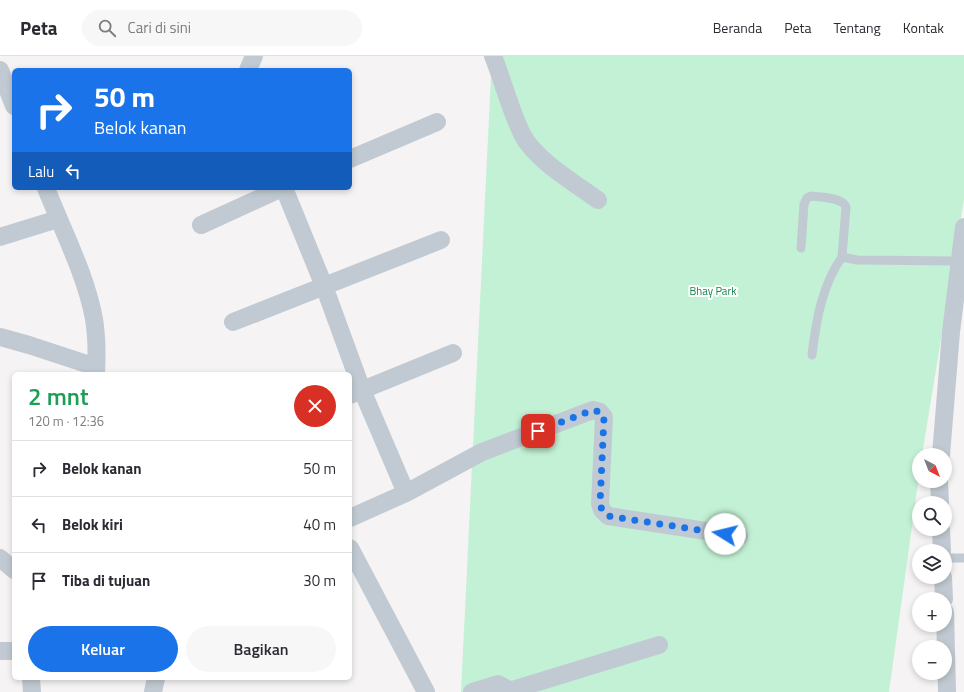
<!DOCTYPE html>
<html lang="id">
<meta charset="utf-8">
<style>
body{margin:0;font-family:"Titillium Web",sans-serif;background:#f7f7f7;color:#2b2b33;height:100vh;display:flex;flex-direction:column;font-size:15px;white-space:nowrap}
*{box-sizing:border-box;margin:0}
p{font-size:13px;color:#7c7c81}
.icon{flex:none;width:22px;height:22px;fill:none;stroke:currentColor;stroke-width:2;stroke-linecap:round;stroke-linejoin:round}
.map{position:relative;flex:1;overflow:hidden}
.panel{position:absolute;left:12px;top:316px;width:340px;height:308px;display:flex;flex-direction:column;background:#fff;border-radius:6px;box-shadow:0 2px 6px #0003}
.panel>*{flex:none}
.guide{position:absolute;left:12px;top:12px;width:340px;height:122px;border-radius:6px;box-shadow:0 2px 6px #0003;background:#1a73e8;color:#fff;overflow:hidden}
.needle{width:26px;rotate:138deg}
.controls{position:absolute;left:912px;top:392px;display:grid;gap:8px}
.controls a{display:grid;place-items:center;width:40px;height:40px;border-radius:50%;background:#fff;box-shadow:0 2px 6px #0003;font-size:20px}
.pin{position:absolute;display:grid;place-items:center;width:34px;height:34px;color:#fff;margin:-17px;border-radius:8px;box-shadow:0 2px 6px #0006}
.me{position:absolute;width:44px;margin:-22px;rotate:279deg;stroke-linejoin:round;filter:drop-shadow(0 0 3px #0008)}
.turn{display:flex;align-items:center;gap:14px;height:84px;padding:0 16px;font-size:18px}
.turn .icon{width:52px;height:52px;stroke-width:2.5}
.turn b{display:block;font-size:28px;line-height:34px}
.then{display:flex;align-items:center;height:38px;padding:0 16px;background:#0003;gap:8px;font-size:15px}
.round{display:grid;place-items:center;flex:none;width:42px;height:42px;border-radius:21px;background:#f7f7f7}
.summary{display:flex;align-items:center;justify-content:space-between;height:68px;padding:0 16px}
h1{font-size:24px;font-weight:600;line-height:30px;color:#1e9e55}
.primary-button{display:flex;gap:8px;margin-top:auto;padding:8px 16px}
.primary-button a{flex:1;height:46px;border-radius:24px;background:#1a73e8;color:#fff;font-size:16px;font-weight:600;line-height:46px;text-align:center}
.primary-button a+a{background:#f7f7f7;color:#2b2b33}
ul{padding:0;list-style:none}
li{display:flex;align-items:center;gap:12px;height:56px;padding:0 16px;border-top:1px solid #e1e1e2}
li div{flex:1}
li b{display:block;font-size:15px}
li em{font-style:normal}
header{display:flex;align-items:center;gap:24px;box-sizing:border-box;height:56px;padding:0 20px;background:#fff;border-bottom:1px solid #e1e1e2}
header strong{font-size:19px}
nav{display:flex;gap:22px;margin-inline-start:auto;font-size:14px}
.search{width:280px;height:36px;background:#f7f7f7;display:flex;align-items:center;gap:10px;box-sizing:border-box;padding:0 14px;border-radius:22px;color:#7c7c81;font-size:15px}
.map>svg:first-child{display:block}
.green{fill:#c3f1d5}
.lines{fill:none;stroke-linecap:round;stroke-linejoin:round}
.service{stroke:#c1cad2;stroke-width:9}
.minor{stroke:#c1cad2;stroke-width:18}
.route{stroke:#1a73e8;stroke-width:7;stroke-dasharray:0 12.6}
.labels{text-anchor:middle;stroke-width:4;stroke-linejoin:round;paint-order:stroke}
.park-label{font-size:11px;fill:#17864f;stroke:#fff}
</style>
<header>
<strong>Peta</strong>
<div class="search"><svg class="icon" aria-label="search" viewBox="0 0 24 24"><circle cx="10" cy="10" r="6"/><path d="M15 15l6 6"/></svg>Cari di sini</div>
<nav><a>Beranda</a><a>Peta</a><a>Tentang</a><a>Kontak</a></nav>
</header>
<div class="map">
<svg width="964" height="636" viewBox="0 0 964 636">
<rect width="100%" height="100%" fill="#f5f3f3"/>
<path class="green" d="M492 0H964V143L922 399H919V420L889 636H461Z"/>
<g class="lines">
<path class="service" d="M801 192 804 148 807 142 811 140C820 141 842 141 846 151L842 201
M812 299C816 265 822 229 842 201L857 204 960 205
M945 502H964"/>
<path class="minor" d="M493 0C503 25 510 53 522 78 535 104 575 127 598 144
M0 14 14 50
M248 14 254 0
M350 103 437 66
M46 132C62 173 86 219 94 263 97 281 97 299 96 318
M284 132 324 230 362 334 406 437 482 396 593 354 600 356 604 361 600 448 602 454 608 460 739 480
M201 169 282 132
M0 181 58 163
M233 266 441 184
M0 281 29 289 96 311
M350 339 453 297
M941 399 951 276 964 171
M939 425 940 447
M350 462 406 437
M941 473 942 495
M350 492 426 636
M0 502 14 514
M943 521 944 543
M945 556 947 636
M0 595H14
M31 622 32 636
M512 634 659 589
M153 636 156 622
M472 636 498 628 513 636"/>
</g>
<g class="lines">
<path class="route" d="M538 375 593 354 600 356 604 361 600 448 602 454 608 460 725 478"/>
</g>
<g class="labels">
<g class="park-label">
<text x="713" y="239">Bhay Park</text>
</g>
</g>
</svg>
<div class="controls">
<a><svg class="needle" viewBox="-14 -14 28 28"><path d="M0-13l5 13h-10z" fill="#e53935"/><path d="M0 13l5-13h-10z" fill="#7c7c81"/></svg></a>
<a><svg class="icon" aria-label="search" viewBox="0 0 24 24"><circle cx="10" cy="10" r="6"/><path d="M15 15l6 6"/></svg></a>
<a><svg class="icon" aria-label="layers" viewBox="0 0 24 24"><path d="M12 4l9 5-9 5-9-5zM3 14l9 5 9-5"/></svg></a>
<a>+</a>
<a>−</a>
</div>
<div class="pin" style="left:538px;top:375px;background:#d93025"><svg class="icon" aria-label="arrive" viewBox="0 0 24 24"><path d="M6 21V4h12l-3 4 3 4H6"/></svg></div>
<svg class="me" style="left:725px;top:478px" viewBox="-20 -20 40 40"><circle r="19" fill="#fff"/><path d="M0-13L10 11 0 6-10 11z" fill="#1a73e8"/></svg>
<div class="guide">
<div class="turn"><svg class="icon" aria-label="right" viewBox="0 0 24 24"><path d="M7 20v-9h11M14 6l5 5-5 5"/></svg><div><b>50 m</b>Belok kanan</div></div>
<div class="then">Lalu<svg class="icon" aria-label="left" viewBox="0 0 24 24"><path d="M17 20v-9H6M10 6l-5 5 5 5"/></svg></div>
</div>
<section class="panel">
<div class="summary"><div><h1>2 mnt</h1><p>120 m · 12:36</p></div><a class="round" style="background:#d93025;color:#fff"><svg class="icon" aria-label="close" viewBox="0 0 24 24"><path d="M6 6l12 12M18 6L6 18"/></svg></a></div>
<ul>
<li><svg class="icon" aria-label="right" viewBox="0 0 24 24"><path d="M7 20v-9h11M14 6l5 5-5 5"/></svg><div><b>Belok kanan</b></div><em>50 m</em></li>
<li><svg class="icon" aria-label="left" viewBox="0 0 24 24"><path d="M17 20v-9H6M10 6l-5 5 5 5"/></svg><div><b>Belok kiri</b></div><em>40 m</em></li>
<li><svg class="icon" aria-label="arrive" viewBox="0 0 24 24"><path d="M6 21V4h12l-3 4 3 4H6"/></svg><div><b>Tiba di tujuan</b></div><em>30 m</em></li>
</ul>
<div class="primary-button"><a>Keluar</a><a>Bagikan</a></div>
</section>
</div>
